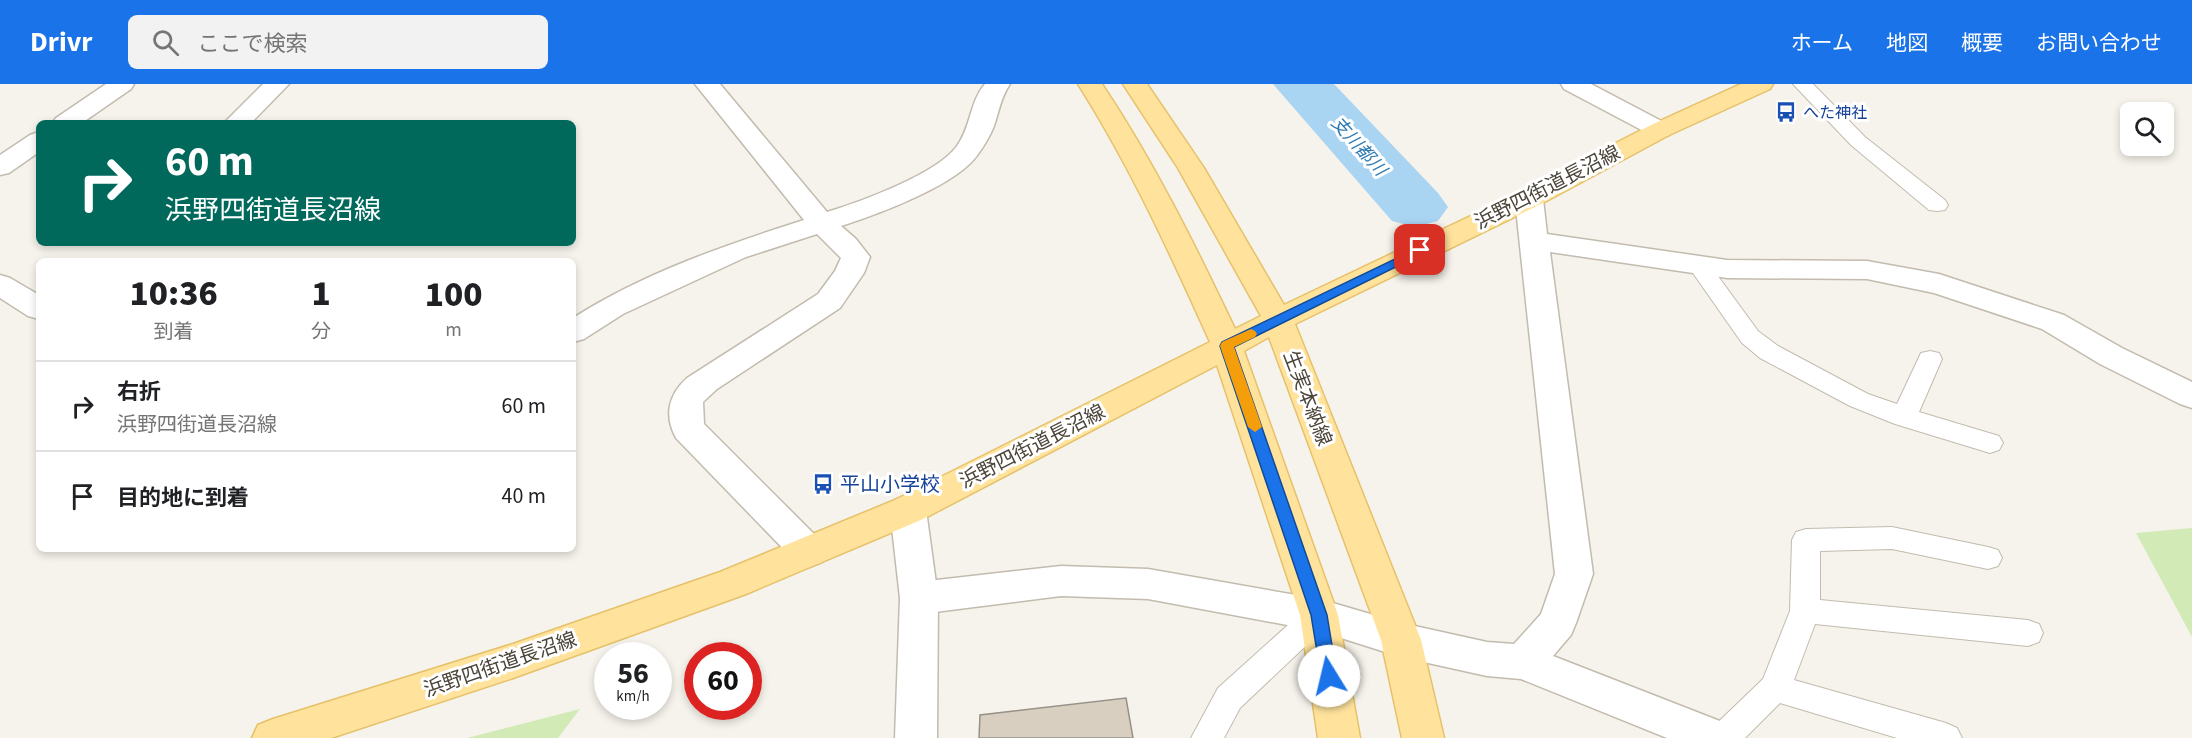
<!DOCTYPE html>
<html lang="ja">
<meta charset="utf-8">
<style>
body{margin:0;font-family:"Source Sans 3","Noto Sans JP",sans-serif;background:#f2f2f2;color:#202124;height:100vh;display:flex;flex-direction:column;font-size:22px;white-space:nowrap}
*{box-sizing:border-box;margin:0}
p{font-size:20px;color:#757577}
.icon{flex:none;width:33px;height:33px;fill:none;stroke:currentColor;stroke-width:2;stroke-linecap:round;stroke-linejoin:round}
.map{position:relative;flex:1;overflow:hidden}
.drawer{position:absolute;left:36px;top:174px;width:540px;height:294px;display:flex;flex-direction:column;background:#fff;border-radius:9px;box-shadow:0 3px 9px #0003}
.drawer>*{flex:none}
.hud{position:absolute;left:36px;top:36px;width:540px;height:126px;border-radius:9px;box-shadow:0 3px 9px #0003;background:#00695c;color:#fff;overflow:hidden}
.controls{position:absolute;left:2120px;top:18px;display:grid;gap:12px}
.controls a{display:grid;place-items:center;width:54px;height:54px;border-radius:9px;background:#fff;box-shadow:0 3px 9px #0003;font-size:30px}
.speed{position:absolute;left:594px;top:558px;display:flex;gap:12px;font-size:30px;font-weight:700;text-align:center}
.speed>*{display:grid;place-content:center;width:78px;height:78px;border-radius:50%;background:#fff;box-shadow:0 3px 9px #0003;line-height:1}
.speed small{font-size:15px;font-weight:400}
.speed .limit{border:9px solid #d22;background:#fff;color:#111}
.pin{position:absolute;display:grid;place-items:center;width:51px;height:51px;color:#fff;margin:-26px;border-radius:12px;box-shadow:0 3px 9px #0006}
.me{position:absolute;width:66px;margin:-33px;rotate:351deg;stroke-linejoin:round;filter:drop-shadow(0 0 4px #0008)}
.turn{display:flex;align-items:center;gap:21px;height:126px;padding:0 30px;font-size:27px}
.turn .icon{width:78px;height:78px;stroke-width:2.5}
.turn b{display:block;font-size:42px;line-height:51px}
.eta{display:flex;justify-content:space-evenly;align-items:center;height:102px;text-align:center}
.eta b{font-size:36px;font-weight:800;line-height:42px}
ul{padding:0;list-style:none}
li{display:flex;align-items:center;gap:18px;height:90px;padding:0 30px;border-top:2px solid #e0e0e0}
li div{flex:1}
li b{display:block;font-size:22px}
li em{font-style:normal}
header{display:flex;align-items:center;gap:36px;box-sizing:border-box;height:84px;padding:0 30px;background:#1a73e8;color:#fff}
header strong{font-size:28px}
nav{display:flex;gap:33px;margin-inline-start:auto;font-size:21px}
.search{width:420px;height:54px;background:#f2f2f2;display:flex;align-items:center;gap:15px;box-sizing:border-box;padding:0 21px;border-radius:9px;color:#757577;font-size:22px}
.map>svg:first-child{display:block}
.green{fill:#d2eab5}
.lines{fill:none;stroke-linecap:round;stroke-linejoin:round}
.river{fill:#a9d4f2;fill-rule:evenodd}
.building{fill:#d8cfc1;stroke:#979187;stroke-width:1.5}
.service-casing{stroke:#c2bbae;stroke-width:2}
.minor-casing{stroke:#c2bbae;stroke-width:3}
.tertiary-casing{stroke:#c2bbae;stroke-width:3}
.primary-casing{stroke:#e6c16a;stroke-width:3}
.service{fill:#fff;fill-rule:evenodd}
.minor{fill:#fff;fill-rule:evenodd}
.tertiary{fill:#fff;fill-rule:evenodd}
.primary{fill:#ffe39c;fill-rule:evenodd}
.route{fill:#1a73e8;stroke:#114b97;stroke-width:1.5}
.slow{fill:#f59e0b}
.labels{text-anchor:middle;stroke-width:6;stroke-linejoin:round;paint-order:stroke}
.far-transit-label{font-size:16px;fill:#164399;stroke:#fff;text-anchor:start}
.far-water-label{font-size:18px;font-style:italic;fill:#2e7ab2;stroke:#fff}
.street-label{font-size:20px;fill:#4b4439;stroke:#fff}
.transit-label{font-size:20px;fill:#164399;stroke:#fff;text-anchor:start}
</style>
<header>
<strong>Drivr</strong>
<div class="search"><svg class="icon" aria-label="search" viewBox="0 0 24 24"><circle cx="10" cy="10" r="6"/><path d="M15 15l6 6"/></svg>ここで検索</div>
<nav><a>ホーム</a><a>地図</a><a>概要</a><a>お問い合わせ</a></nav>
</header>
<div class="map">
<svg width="2192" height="654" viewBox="0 0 2192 654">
<rect width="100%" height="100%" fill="#f6f3ec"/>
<path class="green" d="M2192 444V553L2136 449Z
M580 625 558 654H467Z"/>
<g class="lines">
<path class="river" d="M1273 0H1334L1438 109 1448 123 1438 137 1415 143 1392 137Z"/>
</g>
<path class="building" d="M1126 614 1133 654H979L980 631Z"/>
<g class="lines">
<g class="service-casing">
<path id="service" d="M1793 0H1813L1865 53 1945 116 1948 121 1945 126 1937 127 1929 126 1851 61Z
M1699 175 1707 177 1758 247 1778 262 1868 310 1897 320 1921 269 1930 267 1939 269 1942 275 1919 328 1999 352 2003 359 1999 366 1990 369 1895 340 1850 322 1760 274 1742 259 1688 182 1691 177Z
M1892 443 1988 463 1998 466 2002 474 1998 482 1988 485 1892 465 1820 467V516L2028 536 2039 540 2043 549 2039 558 2028 562 1815 540 1794 596 1946 639 1957 644 1962 654H1897L1780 619 1745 654H1707L1712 644 1763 595 1790 527 1792 456 1796 448 1806 445Z
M1319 519 1329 522 1334 531 1329 540 1240 624 1224 654H1191L1218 604 1309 522Z"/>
</g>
<g class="minor-casing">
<path id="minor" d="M106 0H134L131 5 82 39H52L56 34Z
M263 0H289L251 39H224Z
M695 0H720L827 128C860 118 937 90 957 62 971 43 970 17 985 0H1010C1001 13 999 27 994 42 990 52 984 62 978 70 958 101 876 131 841 142L856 155 870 173 864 189 840 224 717 305 703 318 704 340 822 458 827 468 822 478 809 483 796 478 676 354C664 332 668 311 687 294L818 210 835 187 841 174 817 150 746 173 623 230 584 255 573 258V234C644 189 725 161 804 136Z
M1561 0H1591L1669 41 1673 46 1669 51 1660 54 1651 51 1564 5Z
M39 48V68L9 89 0 91V71L30 51Z
M1529 107 1539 109 1543 115 1547 150 1727 176 1867 177 1939 190 2064 231 2122 264 2192 298V324L2180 320 2100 280 2042 245 1934 209 1867 195 1727 194 1550 168 1593 490 1576 539 1571 551 1553 572 1730 641 1736 654H1667L1521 595 1487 592 1401 573 1319 547 1148 515 1061 512 919 530 906 525 900 514 906 503 919 498 1061 482 1148 485 1319 515 1401 539 1487 558 1514 560 1541 530 1555 490 1515 115 1519 109Z
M0 191 10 194 39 211V235L28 232 0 214Z"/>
</g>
<g class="tertiary-casing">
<path id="tertiary" d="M908 412 921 416 926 426 938 514 937 654H895L900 514 890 426 895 416Z"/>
</g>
<g class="primary-casing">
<path id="primary" d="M1078 0H1102C1154 78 1195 161 1235 245L1261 232 1178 84 1123 0H1147L1204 84 1284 221 1519 109 1651 41 1741 0H1773L1770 5 1669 51 1539 121 1295 240 1421 556 1444 654H1402L1381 556 1269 253 1244 267 1338 531 1360 654H1318L1300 531 1217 281 921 436 746 510 513 594 331 654H252L258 641 273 635 513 560 720 488 895 416 1210 258C1170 169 1130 82 1078 0Z"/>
</g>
<use href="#service" class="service"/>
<use href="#minor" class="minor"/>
<use href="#tertiary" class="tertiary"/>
<use href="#primary" class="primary"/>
</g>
<path class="route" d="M1420 163 1424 164V169L1234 263 1327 531 1337 592 1335 598 1329 600 1323 598 1321 592 1311 531 1220 262 1222 258Z"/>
<path class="slow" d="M1251 245 1255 247 1257 250 1255 253 1234 263 1262 343 1255 348 1248 343 1220 262 1222 258Z"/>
<defs>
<g id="bus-bare" transform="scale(1.62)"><path d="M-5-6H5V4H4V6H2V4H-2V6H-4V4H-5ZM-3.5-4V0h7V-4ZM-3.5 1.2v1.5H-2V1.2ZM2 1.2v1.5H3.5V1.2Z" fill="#1a4fb4" stroke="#fff" stroke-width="2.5" paint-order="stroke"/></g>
</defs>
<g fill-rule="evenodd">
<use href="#bus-bare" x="1786" y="28"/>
<use href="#bus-bare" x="823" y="400"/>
</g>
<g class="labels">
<g class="far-transit-label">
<text x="1803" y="34">へた神社</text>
</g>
<g class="far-water-label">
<text transform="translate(1359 62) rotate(48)" y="6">支川都川</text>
</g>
<g class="street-label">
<text transform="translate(1547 103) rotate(-27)" y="7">浜野四街道長沼線</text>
<text transform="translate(1308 314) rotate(69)" y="7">生実本納線</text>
<text transform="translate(1032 362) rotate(-27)" y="7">浜野四街道長沼線</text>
<text transform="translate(500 580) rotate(-19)" y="7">浜野四街道長沼線</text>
</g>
<g class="transit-label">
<text x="840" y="407">平山小学校</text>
</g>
</g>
</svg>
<div class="controls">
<a><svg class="icon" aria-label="search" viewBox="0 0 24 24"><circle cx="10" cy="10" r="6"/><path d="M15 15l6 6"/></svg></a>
</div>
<div class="speed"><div>56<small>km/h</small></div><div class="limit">60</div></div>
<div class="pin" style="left:1420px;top:166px;background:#d93025"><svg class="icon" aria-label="arrive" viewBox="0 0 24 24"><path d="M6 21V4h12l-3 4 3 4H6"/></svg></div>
<svg class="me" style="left:1329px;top:592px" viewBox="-20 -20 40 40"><circle r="19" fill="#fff"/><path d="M0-13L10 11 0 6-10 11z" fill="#1a73e8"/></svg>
<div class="hud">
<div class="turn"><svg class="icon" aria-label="right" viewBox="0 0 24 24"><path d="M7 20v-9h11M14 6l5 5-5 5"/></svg><div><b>60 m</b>浜野四街道長沼線</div></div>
</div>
<section class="drawer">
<div class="eta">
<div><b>10:36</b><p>到着</p></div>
<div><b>1</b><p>分</p></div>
<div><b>100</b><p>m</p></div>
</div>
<ul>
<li><svg class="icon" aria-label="right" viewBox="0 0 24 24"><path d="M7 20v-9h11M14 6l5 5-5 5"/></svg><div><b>右折</b><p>浜野四街道長沼線</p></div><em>60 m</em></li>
<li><svg class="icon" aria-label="arrive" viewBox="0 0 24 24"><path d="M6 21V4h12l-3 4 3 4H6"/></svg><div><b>目的地に到着</b></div><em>40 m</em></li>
</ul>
</section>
</div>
